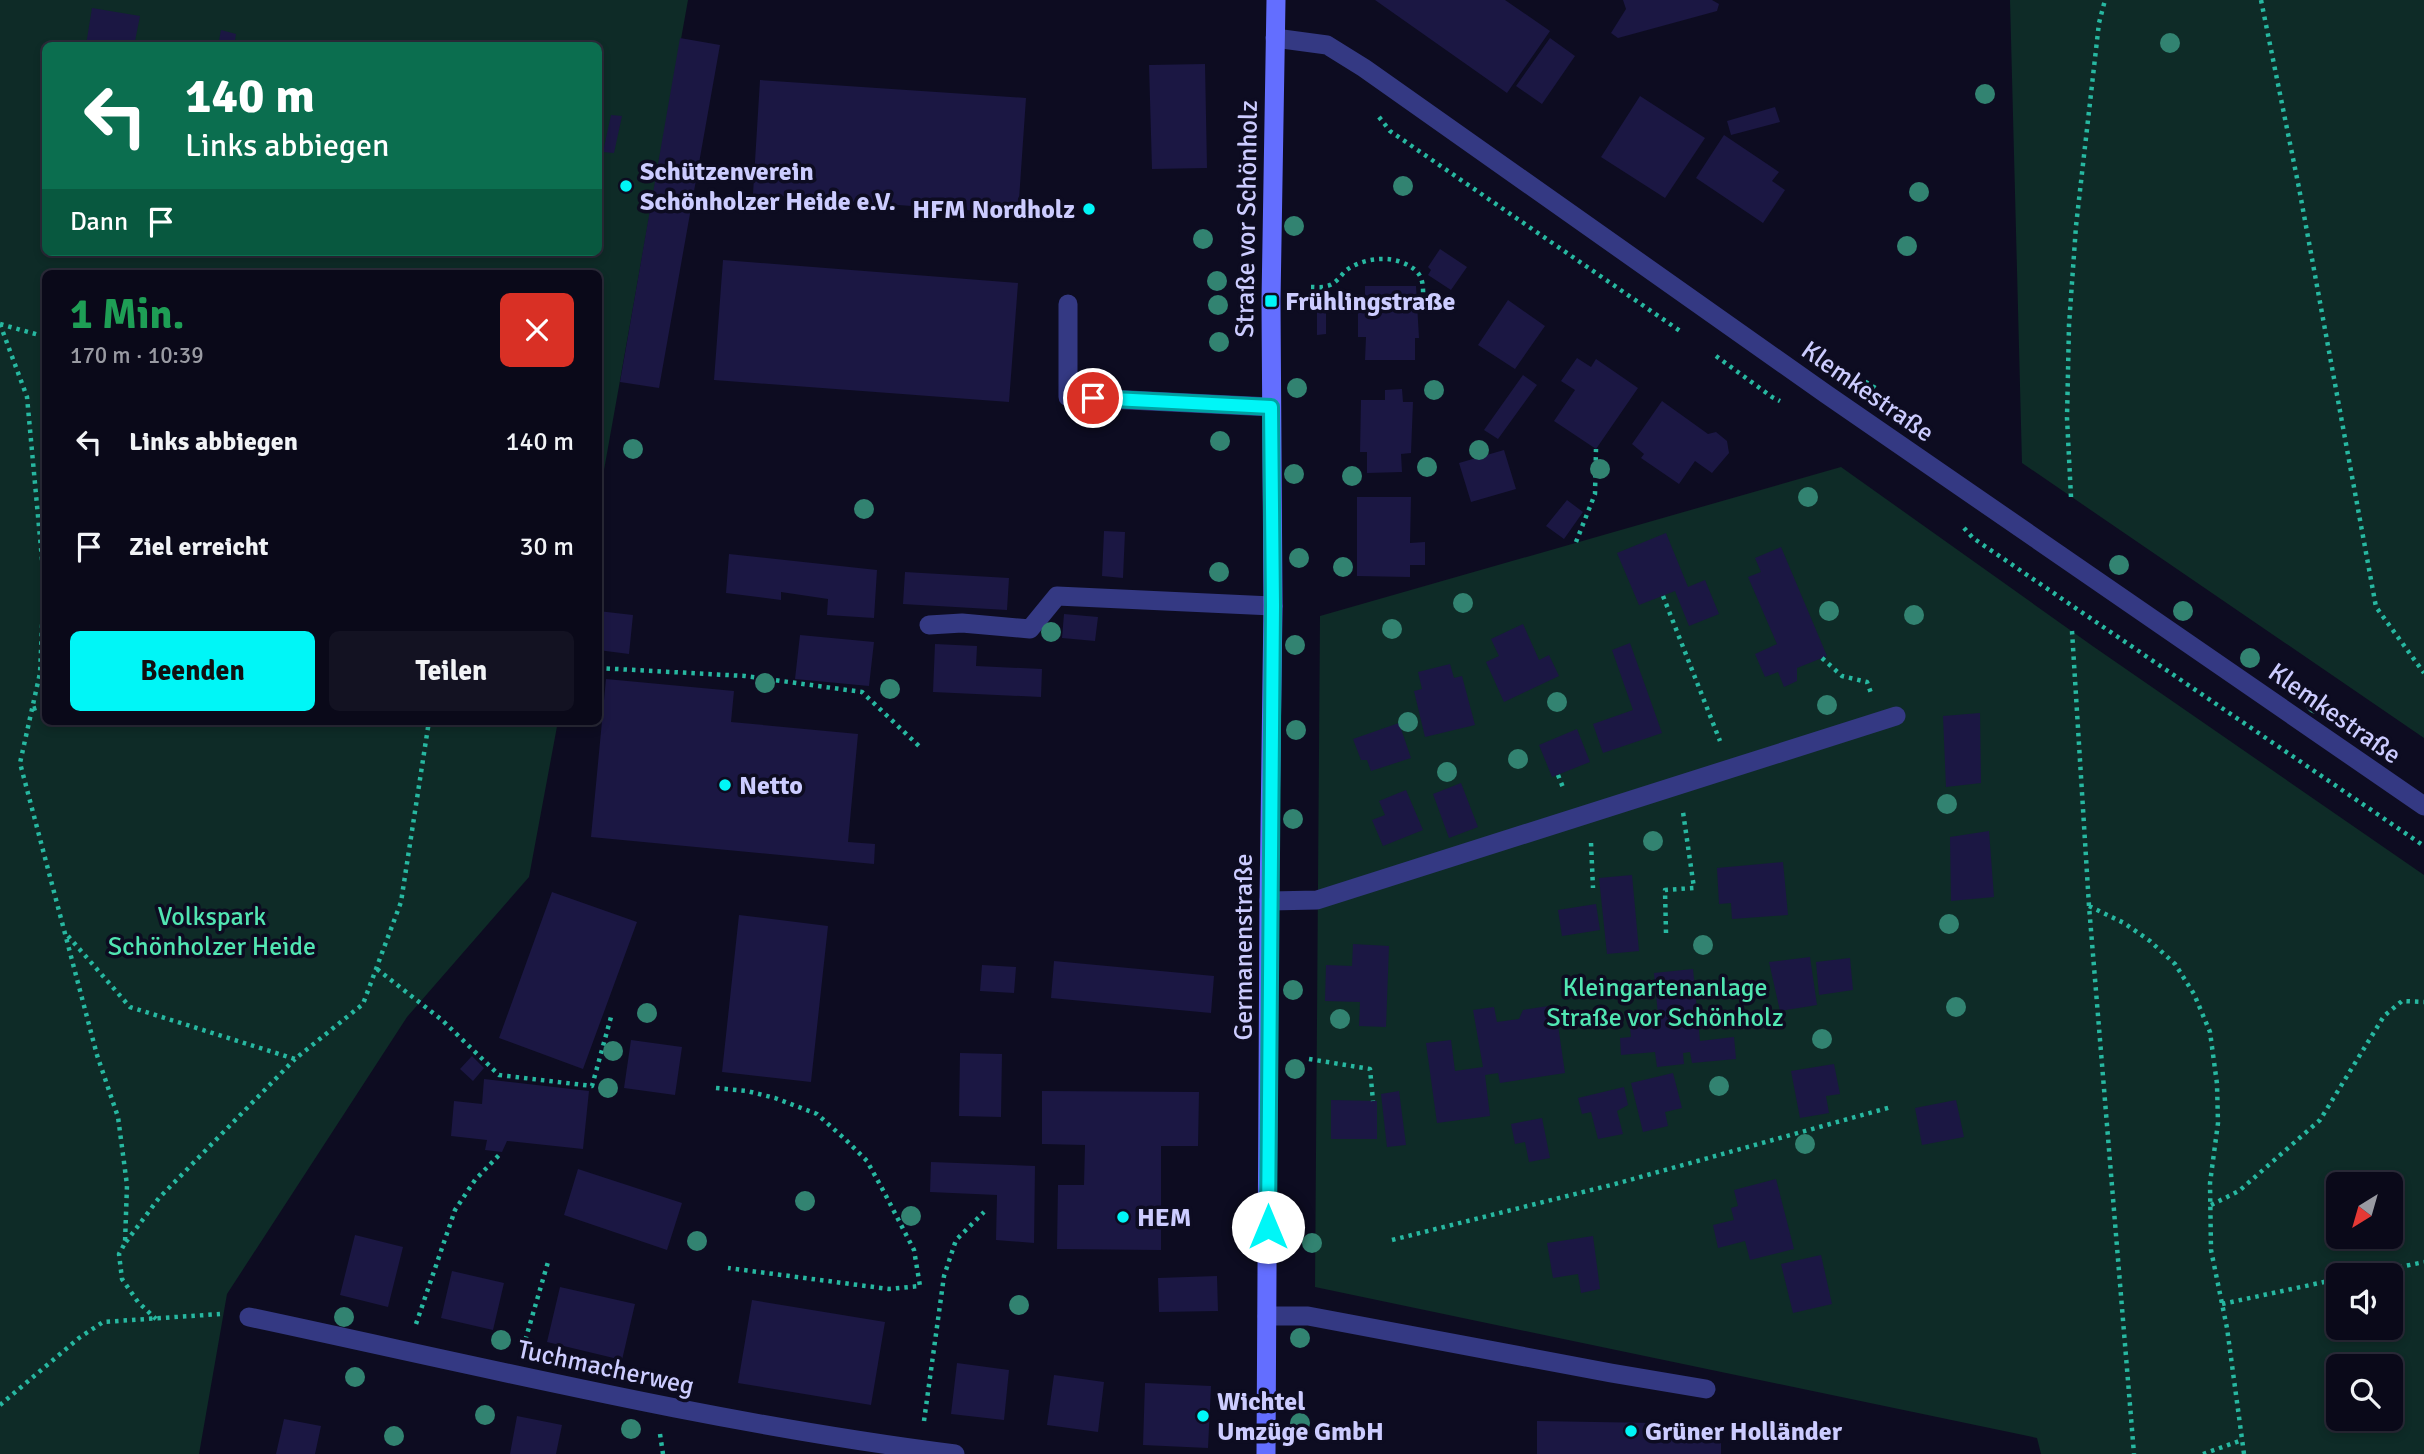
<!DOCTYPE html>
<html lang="de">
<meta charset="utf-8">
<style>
body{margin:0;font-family:Signika,sans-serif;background:#131222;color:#f1f3f6;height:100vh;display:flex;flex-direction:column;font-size:26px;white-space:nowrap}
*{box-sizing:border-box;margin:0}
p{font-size:23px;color:#999aa2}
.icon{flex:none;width:38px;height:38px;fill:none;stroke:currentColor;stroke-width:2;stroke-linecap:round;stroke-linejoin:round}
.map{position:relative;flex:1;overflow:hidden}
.side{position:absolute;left:42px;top:270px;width:560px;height:455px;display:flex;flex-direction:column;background:#0a0919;border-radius:10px;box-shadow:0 4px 10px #0003,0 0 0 2px #2a2a38}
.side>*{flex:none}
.guide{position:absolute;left:42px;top:42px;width:560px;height:214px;border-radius:10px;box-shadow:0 4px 10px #0003,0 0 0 2px #2a2a38;background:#0b6e4f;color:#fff;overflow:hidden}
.needle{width:46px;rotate:217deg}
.buttons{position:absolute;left:2326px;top:1172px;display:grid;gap:14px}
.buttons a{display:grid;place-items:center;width:77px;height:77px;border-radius:10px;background:#0a0919;box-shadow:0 4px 10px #0003,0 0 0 2px #2a2a38;font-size:35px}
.pin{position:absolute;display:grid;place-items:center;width:60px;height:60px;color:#fff;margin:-30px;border:4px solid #fff;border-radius:50%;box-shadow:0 2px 7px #0007}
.me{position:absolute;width:77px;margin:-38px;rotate:0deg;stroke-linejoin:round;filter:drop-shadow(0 0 5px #0008)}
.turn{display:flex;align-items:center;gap:24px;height:147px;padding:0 28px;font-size:32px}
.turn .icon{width:91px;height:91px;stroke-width:2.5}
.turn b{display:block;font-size:49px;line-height:60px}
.then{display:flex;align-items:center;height:66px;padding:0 28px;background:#0003;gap:14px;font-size:26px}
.round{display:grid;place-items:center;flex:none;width:74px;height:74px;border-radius:10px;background:#131222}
.summary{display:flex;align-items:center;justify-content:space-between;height:119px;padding:0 28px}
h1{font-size:42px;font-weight:700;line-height:52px;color:#1e9e55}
.button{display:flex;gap:14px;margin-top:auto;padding:14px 28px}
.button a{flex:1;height:80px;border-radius:10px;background:#00f6f7;color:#111;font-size:28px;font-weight:700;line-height:80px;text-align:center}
.button a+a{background:#131222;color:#f1f3f6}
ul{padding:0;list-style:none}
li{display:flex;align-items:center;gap:21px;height:105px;padding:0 28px}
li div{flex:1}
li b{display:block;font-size:26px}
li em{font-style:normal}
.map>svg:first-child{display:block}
.green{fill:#0e2b27;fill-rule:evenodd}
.building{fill:#1b1743}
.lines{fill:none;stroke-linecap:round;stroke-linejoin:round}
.path{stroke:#27b8a1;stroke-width:4.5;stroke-dasharray:3.5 5;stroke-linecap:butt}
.service{stroke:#343983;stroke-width:19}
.minor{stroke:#343983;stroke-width:19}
.tertiary{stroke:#343983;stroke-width:19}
.secondary{stroke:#636eff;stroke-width:19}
.tree{fill:#328371}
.route-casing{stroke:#00a0a1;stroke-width:18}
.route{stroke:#00f6f7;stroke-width:12}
.poi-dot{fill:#00f6f7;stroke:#0d0c21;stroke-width:2.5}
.labels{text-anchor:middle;stroke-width:7;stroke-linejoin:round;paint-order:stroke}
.poi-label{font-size:26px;font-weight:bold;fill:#ccf;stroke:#0d0c21;text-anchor:start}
.street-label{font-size:26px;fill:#ccf;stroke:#0d0c21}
.park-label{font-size:26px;fill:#51e5b2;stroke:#0d0c21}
</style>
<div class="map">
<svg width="2424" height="1454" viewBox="0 0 2424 1454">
<rect width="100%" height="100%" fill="#0d0c21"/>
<path class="green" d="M0 0H688L599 498 598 273H46V721H558L529 877 407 1017 227 1294 199 1454H0ZM46 46H598V252H46Z
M2010 0H2424V738L2022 463Z
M1841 467 2094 647 2424 875V1454H2041L2037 1438 1315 1287 1320 616ZM2338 1185H2390V1237H2338ZM2338 1276H2390V1328H2338ZM2338 1367H2390V1419H2338Z"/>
<path class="building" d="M1375 0H1505L1550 31 1507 93Z
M1623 0H1712L1719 4 1717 11 1618 38 1611 33 1626 9Z
M92 8 140 16 134 46 86 45Z
M221 30 236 34 234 46H218Z
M680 38 720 45 659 388 620 382Z
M1550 38 1575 56 1542 104 1516 86Z
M1205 64 1207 168 1152 169 1149 65Z
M760 80 1026 98 1018 214 753 194Z
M1640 96 1705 138 1665 198 1601 157Z
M1775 107 1780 122 1731 135 1727 121Z
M611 115 622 116 614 153 603 152Z
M1724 135 1779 172 1772 181 1785 190 1763 223 1696 178Z
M1440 249 1467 267 1451 290 1428 275 1431 270 1428 267Z
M723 260 1018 283 1009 402 714 380Z
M1365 286H1416L1419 338H1415V360H1365L1366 337H1358V308H1365Z
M1508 300 1545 326 1515 369 1478 345Z
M1317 307H1326V334L1317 335Z
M1577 358 1591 367 1596 359 1638 388 1596 449 1554 421 1575 390 1561 381Z
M1523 375 1537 385 1498 439 1484 430Z
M1402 389 1403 402H1413L1411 453 1401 454 1402 472 1367 473V452H1360L1361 400H1385V390Z
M1662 401 1708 434 1716 432 1727 441 1729 453 1712 473 1695 461 1679 484 1641 458 1644 454 1632 444Z
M1504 450 1516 489 1471 502 1459 463Z
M1357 497H1411L1410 543 1425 542V565H1410V577L1357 576Z
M1567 500 1583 512 1564 539 1546 526Z
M1104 531 1125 532 1123 578 1102 576Z
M1666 533 1688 587 1705 580 1719 614 1689 626 1675 591 1639 605 1617 553Z
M1781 547 1827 656 1797 668V681L1784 687 1778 672 1765 677 1755 654 1777 644 1748 577 1761 572 1755 558Z
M729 554 877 570 874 618 827 615 828 599 781 592V600L726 593Z
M905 572 1009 578 1007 610 903 604Z
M598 611 633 615 629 654 598 650Z
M1064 614 1098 617 1095 641 1062 638Z
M1523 624 1539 660 1549 655 1559 676 1504 702 1486 662 1499 656 1491 639Z
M800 635 874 642 869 686 795 679Z
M1630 643 1662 733 1603 753 1593 724 1633 710 1612 650Z
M935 644 977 646 976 666 1042 669 1041 697 933 692Z
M1450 664 1454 678 1462 676 1475 725 1425 737 1414 691 1422 689 1418 672Z
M606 679 734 691 731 722 858 734 848 842 875 844 874 864 591 837Z
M1980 713 1981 783 1946 787 1943 716Z
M1399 723 1411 758 1371 771 1367 760H1361L1353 739Z
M1577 729 1590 762 1552 777 1539 745Z
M1461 783 1478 827 1449 838 1433 794Z
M1406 790 1423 830 1383 846 1372 820 1385 815 1379 801Z
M1989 831 1994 897 1951 901 1950 837Z
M1783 862 1788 915 1732 919 1731 903 1719 904 1717 868Z
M1632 875 1639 951 1607 954 1599 878Z
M552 892 637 922 583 1069 499 1038Z
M1596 904 1600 930 1562 936 1558 910Z
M739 915 828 926 811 1082 722 1072Z
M1353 944 1389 946 1386 1027 1359 1026 1360 1002 1325 1001 1326 965 1352 966Z
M1810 957 1817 1005 1780 1011 1769 962Z
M1850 958 1853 990 1819 995 1816 962Z
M1054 961 1214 976 1211 1013 1051 998Z
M982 965 1016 967 1014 993 980 991Z
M1693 969 1700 1041 1734 1037 1736 1059 1692 1063 1690 1052 1683 1053 1684 1064 1657 1067 1655 1052 1621 1055 1620 1038 1631 1037 1629 1018 1658 1015 1654 973Z
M1555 1005 1565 1073 1500 1083 1498 1073 1485 1075 1490 1116 1437 1123 1426 1043 1451 1040 1455 1071 1483 1067 1473 1010 1494 1007 1497 1022 1519 1019 1523 1010Z
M631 1040 682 1047 675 1095 624 1088Z
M960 1053 1002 1054 1001 1117 959 1116Z
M472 1056 484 1068 473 1081 460 1069Z
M1834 1064 1840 1094 1826 1096 1829 1113 1800 1118 1791 1071Z
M1673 1073 1682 1108 1665 1112 1668 1126 1643 1132 1631 1083Z
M484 1079 589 1091 583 1149 507 1141 502 1152 485 1150 487 1140 451 1136 454 1101 482 1104Z
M1624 1087 1628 1105 1617 1111 1623 1134 1598 1139 1591 1112 1582 1114 1578 1098Z
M1042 1091 1199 1092 1198 1146H1161V1250L1057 1249 1058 1185H1084L1085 1145 1042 1144Z
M1399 1091 1406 1145 1387 1147 1381 1094Z
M1331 1100 1377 1101V1139H1331Z
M1956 1100 1964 1137 1922 1145 1915 1108Z
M1542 1118 1550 1158 1529 1162 1525 1142 1515 1144 1511 1124Z
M931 1162 1035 1166 1034 1243 996 1240 997 1195 930 1192Z
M578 1169 682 1203 667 1250 564 1215Z
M1776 1179 1794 1249 1750 1260 1745 1241 1718 1248 1713 1225 1734 1220 1731 1208 1738 1206 1734 1190Z
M355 1235 403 1247 388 1307 340 1295Z
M1593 1236 1600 1289 1581 1293 1578 1274 1553 1278 1547 1243Z
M1821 1255 1832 1304 1793 1313 1781 1264Z
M452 1271 504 1283 493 1330 441 1318Z
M1217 1276 1218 1311 1159 1312 1158 1278Z
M560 1287 635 1304 622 1360 547 1342Z
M752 1300 885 1322 871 1405 738 1383Z
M957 1363 1009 1370 1004 1420 951 1414Z
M1054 1375 1104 1382 1098 1432 1047 1425Z
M1145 1383 1211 1386 1208 1448 1143 1445Z
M517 1416 562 1425 556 1454H510Z
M284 1419 321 1426 315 1454H276Z
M1537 1421 1655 1423 1721 1440V1454H1537Z"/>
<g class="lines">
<path class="path" d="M2261 0 2299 188 2376 607 2424 673
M1379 117 1390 131 1683 333
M1311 287C1316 287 1323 288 1327 286 1337 284 1341 274 1348 269 1363 259 1385 256 1401 262 1426 272 1423 283 1423 307
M0 324 27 397 44 581 40 673 20 763 97 1055 118 1117 127 1185 125 1243 119 1254 122 1279 138 1302 156 1319
M0 324 46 337
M1716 356 1772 397 1780 401
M1858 377 1877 389
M2071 497 2067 418 2069 325 2076 226 2099 23 2105 0
M1964 528 1973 538 2424 846
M1576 542 1595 494 1596 449
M1663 596 1720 741
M2072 631 2089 906 2134 1454
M1822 658 1842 676 1867 682 1871 693
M598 668 745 676 862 692 920 747
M33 709 46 705
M1558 775 1564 790
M1591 843 1593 888
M2089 906 2124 923 2150 941 2175 964 2194 994 2210 1032 2217 1084 2218 1123 2210 1183 2211 1250 2227 1328 2244 1454
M1666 933 1665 890 1694 888 1683 812
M68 936 130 1007 295 1059 363 1004 401 902 429 721
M377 969 442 1020 499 1075 592 1086 611 1017
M1309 1059 1370 1069 1373 1101
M716 1088 747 1091 775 1098 817 1114 846 1140 867 1161 884 1192 914 1250 920 1286 889 1289 728 1268
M2211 1205 2239 1191 2320 1120 2384 1016 2402 1001 2424 1002
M1392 1240 1615 1184 1891 1107
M126 1242 159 1198 295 1059
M2357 1276 2424 1262
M2222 1304 2338 1279
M416 1324 455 1210 475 1180 502 1152
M523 1348 548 1262
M0 1405 79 1338 103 1322 220 1314
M924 1421 944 1276 956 1240 984 1212
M660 1434 663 1454
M2203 1454 2242 1440"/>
<path class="service" d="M1068 304V397L1271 407
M929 625 962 623 1030 629 1057 596 1273 606
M1269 901 1317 900 1896 716
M1267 1316H1308L1611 1373 1706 1389"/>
<path class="minor" d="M249 1317C484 1367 717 1424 955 1454"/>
<path class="tertiary" d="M1275 38 1327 45 1364 68 1826 394 2424 806"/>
<path class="secondary" d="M1266 1454 1269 901 1273 606 1271 301 1276 0"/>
</g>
<g class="tree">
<circle cx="2170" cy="43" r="10"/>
<circle cx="1985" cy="94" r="10"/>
<circle cx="1403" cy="186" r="10"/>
<circle cx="1919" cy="192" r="10"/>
<circle cx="1294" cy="226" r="10"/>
<circle cx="1203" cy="239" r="10"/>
<circle cx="1907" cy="246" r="10"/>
<circle cx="1217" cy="281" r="10"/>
<circle cx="1218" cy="305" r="10"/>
<circle cx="1219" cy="342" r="10"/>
<circle cx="1297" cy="388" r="10"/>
<circle cx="1434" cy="390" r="10"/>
<circle cx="1220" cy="441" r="10"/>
<circle cx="633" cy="449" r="10"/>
<circle cx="1479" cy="450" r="10"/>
<circle cx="1427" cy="467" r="10"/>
<circle cx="1600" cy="469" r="10"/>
<circle cx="1294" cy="474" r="10"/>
<circle cx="1352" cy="476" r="10"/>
<circle cx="1808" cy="497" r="10"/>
<circle cx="864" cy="509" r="10"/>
<circle cx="1299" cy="558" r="10"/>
<circle cx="2119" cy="565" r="10"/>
<circle cx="1343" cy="567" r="10"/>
<circle cx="1219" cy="572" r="10"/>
<circle cx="1463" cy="603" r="10"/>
<circle cx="1829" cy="611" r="10"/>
<circle cx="2183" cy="611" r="10"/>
<circle cx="1914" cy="615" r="10"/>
<circle cx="1392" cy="629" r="10"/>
<circle cx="1051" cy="632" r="10"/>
<circle cx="1295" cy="645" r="10"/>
<circle cx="2250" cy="658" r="10"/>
<circle cx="765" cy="683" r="10"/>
<circle cx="890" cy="689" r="10"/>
<circle cx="1557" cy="702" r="10"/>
<circle cx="2316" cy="704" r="10"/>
<circle cx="1827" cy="705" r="10"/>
<circle cx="1408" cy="722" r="10"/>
<circle cx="1296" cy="730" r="10"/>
<circle cx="2379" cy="746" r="10"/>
<circle cx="1518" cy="759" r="10"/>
<circle cx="1447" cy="772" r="10"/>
<circle cx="1947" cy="804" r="10"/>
<circle cx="1293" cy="819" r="10"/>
<circle cx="1653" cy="841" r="10"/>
<circle cx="1949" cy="924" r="10"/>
<circle cx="1703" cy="945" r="10"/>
<circle cx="1293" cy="990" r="10"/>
<circle cx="1956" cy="1007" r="10"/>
<circle cx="647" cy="1013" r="10"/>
<circle cx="1340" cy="1019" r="10"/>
<circle cx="1822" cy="1039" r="10"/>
<circle cx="613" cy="1051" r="10"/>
<circle cx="1295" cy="1069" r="10"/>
<circle cx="1719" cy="1086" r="10"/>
<circle cx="608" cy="1088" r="10"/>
<circle cx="1805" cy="1144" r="10"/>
<circle cx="805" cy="1201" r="10"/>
<circle cx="911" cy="1216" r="10"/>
<circle cx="697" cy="1241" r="10"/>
<circle cx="1312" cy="1243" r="10"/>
<circle cx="1019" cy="1305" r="10"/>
<circle cx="344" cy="1317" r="10"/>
<circle cx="1300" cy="1338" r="10"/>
<circle cx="501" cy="1340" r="10"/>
<circle cx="355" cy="1377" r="10"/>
<circle cx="485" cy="1415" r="10"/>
<circle cx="1300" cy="1423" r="10"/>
<circle cx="631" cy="1429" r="10"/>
<circle cx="394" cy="1436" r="10"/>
</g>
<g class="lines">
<g class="route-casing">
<path id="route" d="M1093 398 1271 407 1273 606 1268 1227"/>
</g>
<use href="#route" class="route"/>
</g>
<g class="poi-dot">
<circle cx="626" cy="186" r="7"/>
<circle cx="1089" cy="209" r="7"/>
<rect x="1264" y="294" width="14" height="14" rx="3.5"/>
<circle cx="725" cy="785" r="7"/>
<circle cx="1123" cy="1217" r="7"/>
<circle cx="1203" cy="1416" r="7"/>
<circle cx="1631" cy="1431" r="7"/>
</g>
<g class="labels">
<g class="poi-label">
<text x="640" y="180">Schützenverein<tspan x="640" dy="30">Schönholzer Heide e.V.</tspan></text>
<text x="1075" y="218" text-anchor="end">HFM Nordholz</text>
<text x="1285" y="310">Frühlingstraße</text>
<text x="739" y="794">Netto</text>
<text x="1137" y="1226">HEM</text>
<text x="1217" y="1410">Wichtel<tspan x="1217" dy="30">Umzüge GmbH</tspan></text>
<text x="1645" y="1440">Grüner Holländer</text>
</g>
<g class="street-label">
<text transform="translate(1246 219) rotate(-89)" y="9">Straße vor Schönholz</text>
<text transform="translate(1868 391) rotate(35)" y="9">Klemkestraße</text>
<text transform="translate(2335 713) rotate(35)" y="9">Klemkestraße</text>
<text transform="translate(1243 947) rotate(-90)" y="9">Germanenstraße</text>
<text transform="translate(606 1367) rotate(12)" y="9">Tuchmacherweg</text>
</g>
<g class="park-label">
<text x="212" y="925">Volkspark<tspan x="212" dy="30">Schönholzer Heide</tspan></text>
<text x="1665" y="996">Kleingartenanlage<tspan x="1665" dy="30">Straße vor Schönholz</tspan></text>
</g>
</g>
</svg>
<div class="buttons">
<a><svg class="needle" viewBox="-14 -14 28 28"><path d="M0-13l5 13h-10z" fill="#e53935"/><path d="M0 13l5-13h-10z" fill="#999aa2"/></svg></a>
<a><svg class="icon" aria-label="sound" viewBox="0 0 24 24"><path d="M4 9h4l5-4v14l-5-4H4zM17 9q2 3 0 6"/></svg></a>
<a><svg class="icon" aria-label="search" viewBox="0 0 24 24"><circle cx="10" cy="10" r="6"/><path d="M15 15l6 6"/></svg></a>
</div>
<div class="pin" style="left:1093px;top:398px;background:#d93025"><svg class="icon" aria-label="arrive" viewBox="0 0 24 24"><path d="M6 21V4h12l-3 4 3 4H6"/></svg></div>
<svg class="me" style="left:1268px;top:1227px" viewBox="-20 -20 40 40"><circle r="19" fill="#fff"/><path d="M0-13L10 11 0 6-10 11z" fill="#00f6f7"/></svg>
<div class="guide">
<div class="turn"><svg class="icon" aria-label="left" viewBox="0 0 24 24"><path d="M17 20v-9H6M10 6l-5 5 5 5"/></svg><div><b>140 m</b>Links abbiegen</div></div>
<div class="then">Dann<svg class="icon" aria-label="arrive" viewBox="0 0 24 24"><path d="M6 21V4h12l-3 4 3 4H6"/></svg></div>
</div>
<section class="side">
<div class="summary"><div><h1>1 Min.</h1><p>170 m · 10:39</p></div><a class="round" style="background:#d93025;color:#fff"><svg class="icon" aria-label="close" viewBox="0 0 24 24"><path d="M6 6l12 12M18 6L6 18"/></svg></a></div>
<ul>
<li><svg class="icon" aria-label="left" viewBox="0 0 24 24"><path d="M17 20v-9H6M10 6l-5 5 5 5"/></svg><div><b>Links abbiegen</b></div><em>140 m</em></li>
<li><svg class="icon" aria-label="arrive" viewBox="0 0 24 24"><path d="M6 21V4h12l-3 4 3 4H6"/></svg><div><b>Ziel erreicht</b></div><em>30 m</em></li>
</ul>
<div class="button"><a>Beenden</a><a>Teilen</a></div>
</section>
</div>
